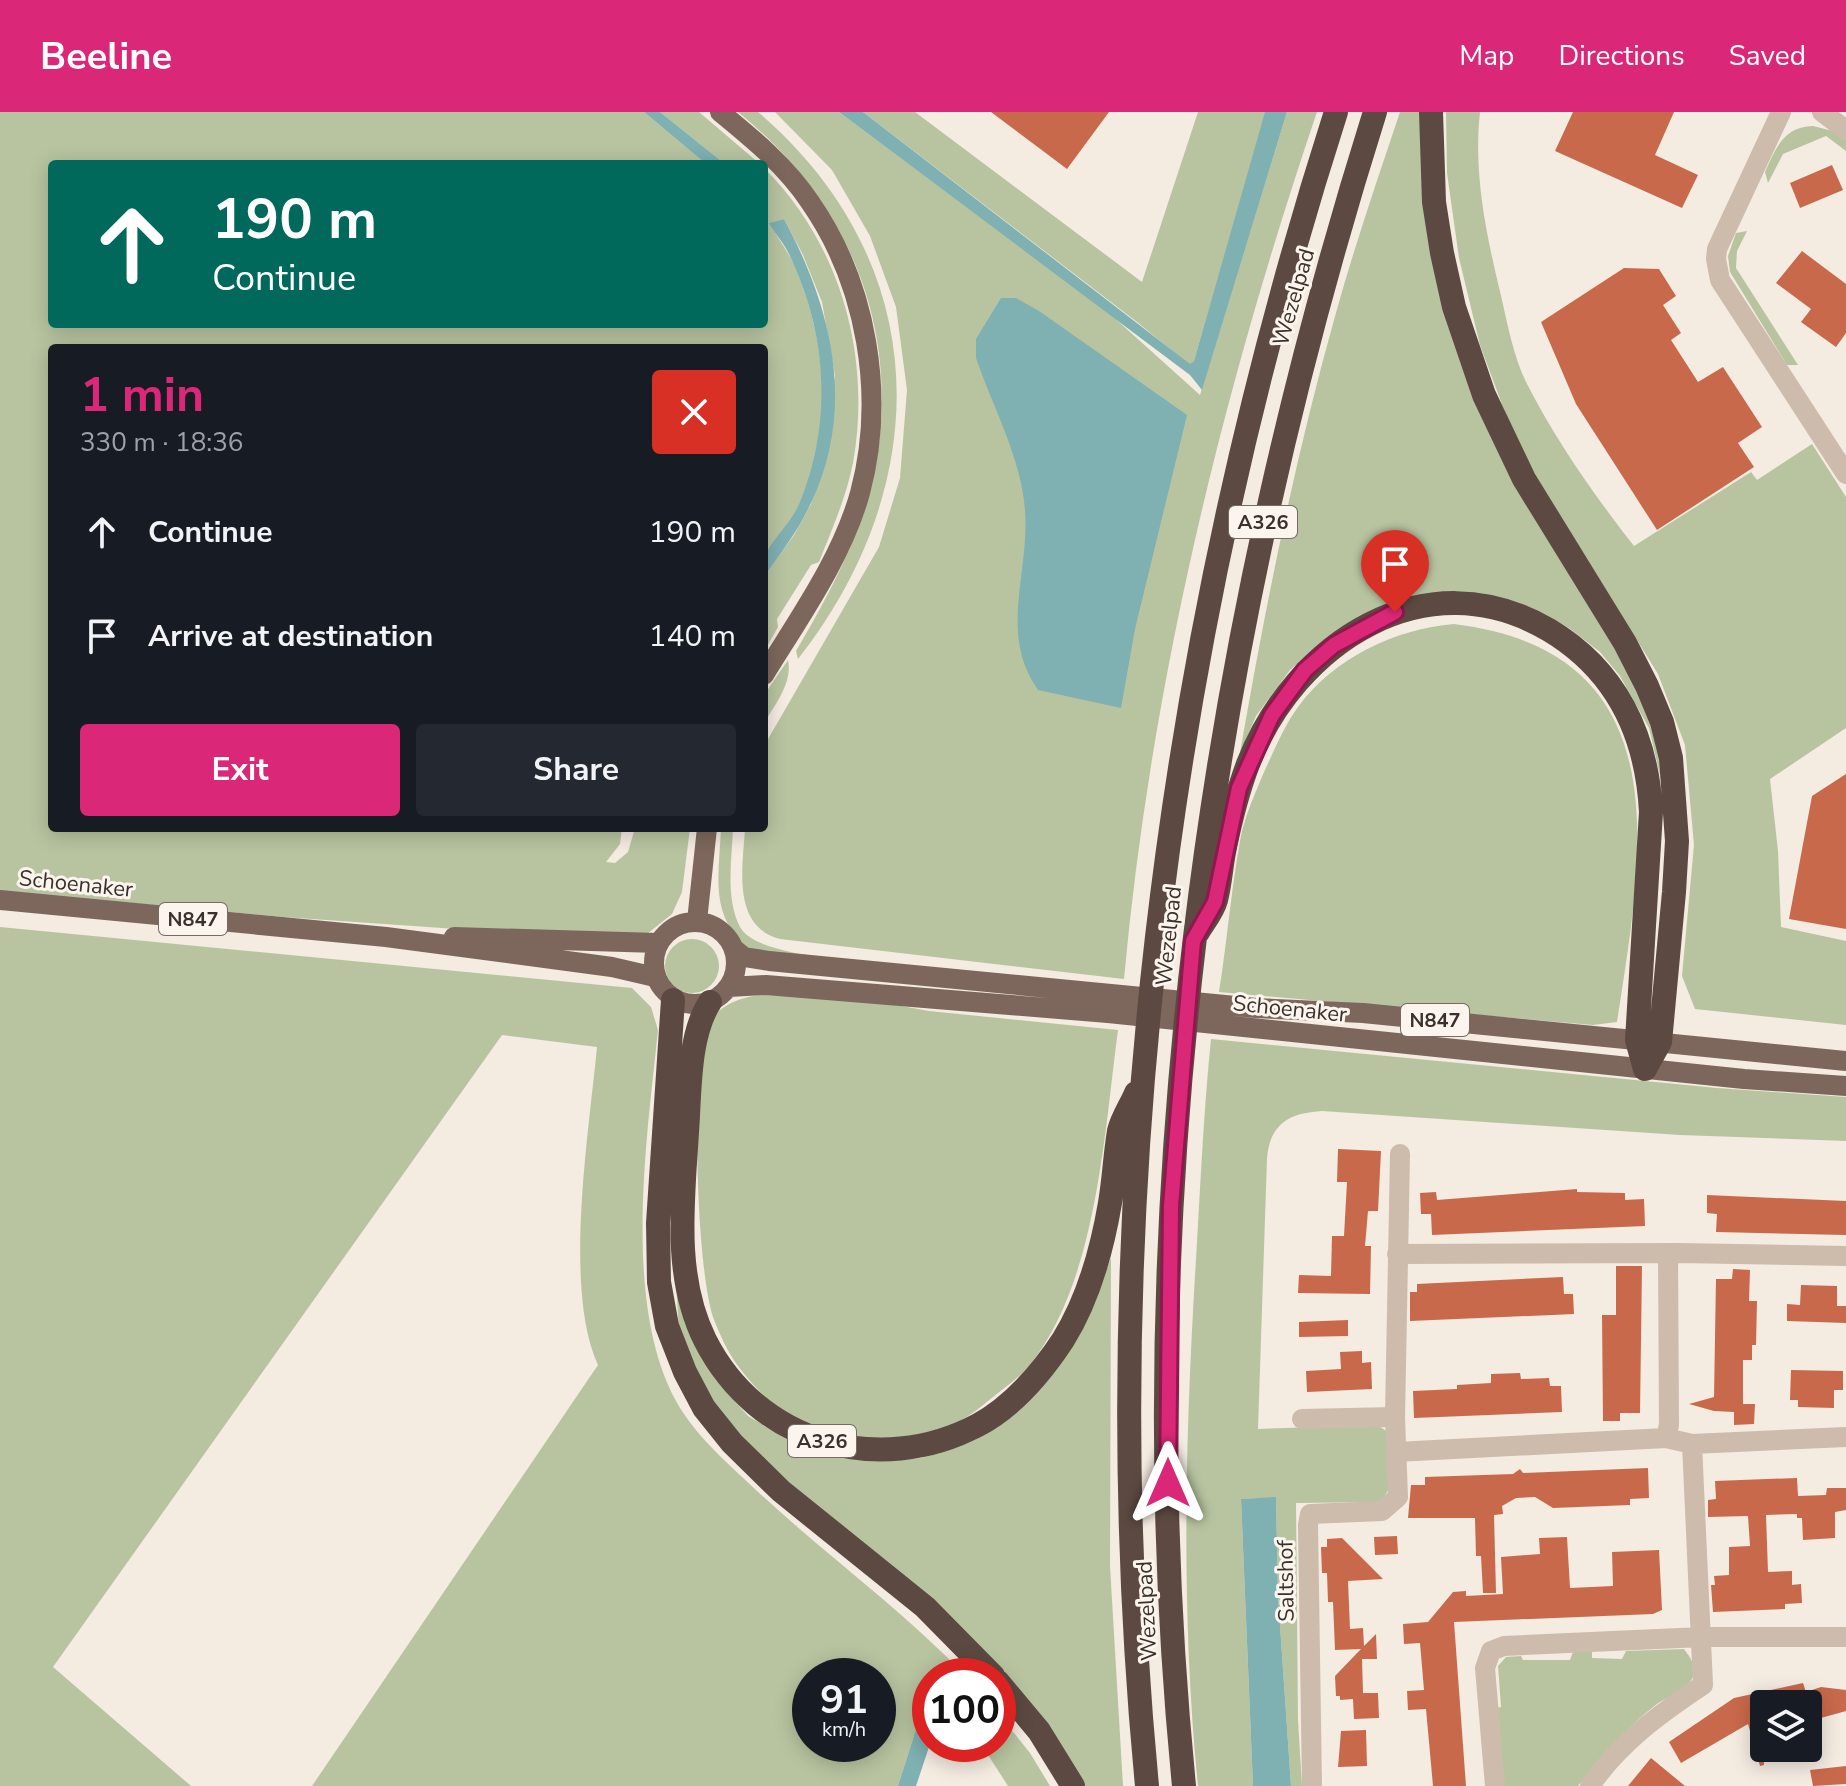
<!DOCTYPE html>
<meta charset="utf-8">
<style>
body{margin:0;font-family:"Nunito Sans",sans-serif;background:#242831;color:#f1f3f6;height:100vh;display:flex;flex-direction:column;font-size:30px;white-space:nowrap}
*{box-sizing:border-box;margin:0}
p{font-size:26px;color:#9ea1a6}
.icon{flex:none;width:44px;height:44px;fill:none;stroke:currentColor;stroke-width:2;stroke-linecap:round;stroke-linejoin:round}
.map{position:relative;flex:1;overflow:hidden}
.side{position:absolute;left:48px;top:232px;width:720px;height:488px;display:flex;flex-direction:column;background:#171b24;border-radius:8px;box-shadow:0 4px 20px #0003}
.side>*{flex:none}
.banner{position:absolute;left:48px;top:48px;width:720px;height:168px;border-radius:8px;box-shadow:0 4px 20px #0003;background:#00695c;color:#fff;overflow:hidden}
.controls{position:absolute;left:1750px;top:1578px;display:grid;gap:16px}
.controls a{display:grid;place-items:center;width:72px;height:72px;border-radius:8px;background:#171b24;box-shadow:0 4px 20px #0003;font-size:40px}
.speed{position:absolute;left:792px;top:1546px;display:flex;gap:16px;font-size:40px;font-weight:700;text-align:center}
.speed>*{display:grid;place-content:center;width:104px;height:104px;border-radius:50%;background:#171b24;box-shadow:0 4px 20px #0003;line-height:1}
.speed small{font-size:20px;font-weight:400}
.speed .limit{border:12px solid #d22;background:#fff;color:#111}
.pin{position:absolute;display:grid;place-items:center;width:68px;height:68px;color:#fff;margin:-82px -34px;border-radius:50% 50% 50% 0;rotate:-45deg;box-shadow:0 0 8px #0007}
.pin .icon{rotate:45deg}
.me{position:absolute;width:88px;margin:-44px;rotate:0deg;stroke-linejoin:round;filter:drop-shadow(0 0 6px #0008)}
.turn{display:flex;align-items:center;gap:28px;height:168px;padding:0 32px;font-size:36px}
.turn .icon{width:104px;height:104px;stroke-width:2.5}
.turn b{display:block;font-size:56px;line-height:68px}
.round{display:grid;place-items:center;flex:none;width:84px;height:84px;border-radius:8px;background:#242831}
.summary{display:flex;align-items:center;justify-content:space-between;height:136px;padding:0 32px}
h1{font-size:48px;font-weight:700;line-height:60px;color:#db2777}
.action{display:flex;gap:16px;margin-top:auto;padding:16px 32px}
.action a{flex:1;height:92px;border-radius:8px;background:#db2777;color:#fff;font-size:32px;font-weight:700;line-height:92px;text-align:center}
.action a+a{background:#242831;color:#f1f3f6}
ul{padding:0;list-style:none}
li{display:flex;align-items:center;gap:24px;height:104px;padding:0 32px}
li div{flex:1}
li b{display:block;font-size:30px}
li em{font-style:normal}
header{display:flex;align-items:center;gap:48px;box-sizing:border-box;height:112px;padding:0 40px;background:#db2777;color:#fff}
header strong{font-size:38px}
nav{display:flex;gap:44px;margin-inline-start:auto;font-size:28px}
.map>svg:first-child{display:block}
.green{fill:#b8c4a0;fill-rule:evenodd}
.water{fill:#7fb0b2}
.building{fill:#c8694b}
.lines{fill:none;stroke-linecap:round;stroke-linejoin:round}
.minor{stroke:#cdbbac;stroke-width:20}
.major{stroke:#7d675c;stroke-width:20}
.highway{stroke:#5c4a42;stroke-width:24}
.route-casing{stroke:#8e194d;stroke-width:20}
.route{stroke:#db2777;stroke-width:14}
.labels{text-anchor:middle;stroke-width:6;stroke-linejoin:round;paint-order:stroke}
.shield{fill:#fbf5ee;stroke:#756b66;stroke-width:2}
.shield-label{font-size:20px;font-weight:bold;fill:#3b302b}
.street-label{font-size:22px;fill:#3b302b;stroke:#fbf5ee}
</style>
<header>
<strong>Beeline</strong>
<nav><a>Map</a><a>Directions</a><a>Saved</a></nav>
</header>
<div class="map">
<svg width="1846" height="1674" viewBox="0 0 1846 1674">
<rect width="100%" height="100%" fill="#f4ebe1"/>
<path class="green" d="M0 0H644L706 52H52V212H764V56C841 132 872 246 853 351 846 386 832 417 819 450L811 453 777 507 778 515 764 540V465L794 423 811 392 835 264 822 190 803 143 784 107 770 111C778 128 790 141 797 159 827 233 834 323 798 396 789 415 776 431 764 447V236H52V716H622L620 732 606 750 615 751 628 740 635 716H690L682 780 672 802 647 822 500 820 283 805 0 779Z
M660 0H699L760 52H725Z
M738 0H758C934 150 937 370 798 547L796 539C824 492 862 421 873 368 904 223 852 92 738 0Z
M775 0H839L1110 202 1200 283 1287 0H1317C1222 280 1151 572 1124 867L780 827C731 814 743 755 745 716H764V634L879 435 900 366 907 278 896 195 870 124 832 58Z
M863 0H915L1142 170 1198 0H1266L1194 249 1190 253 1137 210Z
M1400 0H1424L1470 258 1656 602 1665 685 1649 616 1620 564 1600 540 1569 516 1527 494 1492 485 1366 502 1329 524 1290 558 1256 604 1240 641C1265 496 1294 351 1334 208 1353 138 1377 69 1400 0Z
M1446 0H1480C1473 64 1487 126 1502 188 1508 215 1514 245 1526 270 1556 329 1594 383 1634 434L1751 360 1757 368 1812 332 1846 385V616L1770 667 1778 739 1781 815 1846 829V913L1695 897 1682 864 1694 733 1685 633 1658 562 1528 352 1503 295 1480 233 1459 146 1447 61Z
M1813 14 1833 19 1846 28V39L1826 24 1783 42 1768 71 1765 60C1776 36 1783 15 1813 14Z
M1747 119 1737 139 1736 156 1798 253H1787L1730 160 1728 144 1736 121Z
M1454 512C1683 540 1643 741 1617 910L1593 913 1219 880C1227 830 1231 779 1240 729 1244 705 1255 682 1264 660 1274 639 1284 614 1298 595 1334 546 1395 517 1454 512Z
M788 548C793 570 775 593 764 611V583Z
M721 716H733C732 747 725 786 740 815 756 845 858 848 893 853L753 840C708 806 719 766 721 716Z
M0 815 632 876 651 895 658 918C647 1026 622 1190 676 1289 696 1325 728 1351 757 1379 826 1443 900 1496 966 1564H930V1573L898 1674H312L598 1253C563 1177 589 1020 597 935L502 923 53 1555 191 1674H0ZM810 1564H878V1632H810Z
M665 854a27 27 0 1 1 54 0a27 27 0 1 1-54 0Z
M760 883 852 885 929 899 1118 918C1104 1022 1097 1170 1029 1254 1018 1267 1001 1278 988 1289 955 1318 909 1335 865 1326 847 1322 823 1321 806 1313 779 1301 755 1277 738 1254 728 1241 719 1221 713 1205 697 1157 690 963 707 916 714 895 740 885 760 883Z
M1211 927 1717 976 1846 985V1029L1680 1023 1322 999C1289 1001 1270 1012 1267 1046L1258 1317 1377 1313 1388 1320 1389 1377 1381 1390 1296 1391 1298 1608 1302 1674H1291L1278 1484 1276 1386 1241 1387 1253 1674H1198C1181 1505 1185 1333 1195 1164 1200 1085 1203 1006 1211 927Z
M1111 1146 1110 1454 1123 1674H1079L1053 1631 790 1381 706 1289 679 1220 676 1170 693 1227 716 1268 748 1304 793 1331 832 1345 876 1349 922 1346 975 1328 1005 1308 1088 1199Z
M1684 1537C1689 1544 1695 1551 1694 1560 1693 1576 1668 1584 1657 1592 1627 1615 1601 1645 1578 1674H1504L1497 1596 1501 1595 1498 1554 1506 1545 1521 1544 1523 1548H1570L1573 1540H1592V1546L1622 1547 1626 1539Z
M998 1601 1030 1641 1050 1674H1008L981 1632H998Z"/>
<path class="water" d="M644 0H660L725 52H706Z
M839 0H863L1190 252 1194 249 1265 0H1287L1202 278 1190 263Z
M784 107C832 196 857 296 810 393 798 419 781 441 764 465 764 459 763 451 764 446 772 426 792 411 800 390 833 309 827 221 789 142 784 131 775 122 769 111Z
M1001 186H1016L1039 199 1187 303 1135 517 1121 596 1038 578C998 522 1030 460 1025 398 1021 345 993 296 976 246V227Z
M1276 1385 1278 1484 1291 1674H1253L1241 1387Z
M930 1573V1632L916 1674H898Z"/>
<path class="building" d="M991 0H1109L1067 57Z
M1573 0H1674L1655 43 1698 63 1682 96 1555 39Z
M1832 53 1843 78 1800 96 1790 71Z
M1802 139 1846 172V221L1836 235 1801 210 1811 197 1776 171Z
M1624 156 1659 157 1676 184 1663 193 1681 221 1671 228 1698 270 1723 255 1762 315 1738 331 1754 355 1657 418 1576 292 1541 210Z
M1846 662V817L1789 807 1812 684Z
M1338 1037 1381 1039 1378 1099H1368L1365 1134H1371L1370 1182 1298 1181 1299 1163 1331 1164 1332 1124H1344L1347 1070H1337Z
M1577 1077V1080L1625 1081V1088L1644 1087 1645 1114 1432 1123 1431 1102H1421L1420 1081 1436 1080 1437 1088Z
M1707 1083 1846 1089V1123L1716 1120 1717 1102 1707 1101Z
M1616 1154H1642L1640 1301H1620V1309H1603L1602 1203H1616Z
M1733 1157 1750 1158 1749 1189H1757L1756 1233H1752V1248H1743V1292H1755L1754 1312 1734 1313V1300L1714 1299 1689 1292 1714 1285 1716 1167H1732Z
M1563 1165 1564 1182H1573L1574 1202 1410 1209V1180H1417V1172Z
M1801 1173 1837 1174V1194H1846V1211L1787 1209V1192L1800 1193Z
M1348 1208V1224L1299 1225V1210Z
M1362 1239V1251L1371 1250 1372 1277 1307 1280 1306 1259 1341 1257 1340 1240Z
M1791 1258 1843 1259V1278H1834V1296L1798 1295V1288H1790Z
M1520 1261 1521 1267 1549 1266 1550 1274H1561L1562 1300 1414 1306 1413 1279 1457 1277V1273L1491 1271V1262Z
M1648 1356 1649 1386 1630 1387V1393L1553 1396 1535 1385 1516 1386 1502 1394 1503 1402 1494 1403 1496 1481H1483L1481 1444H1476L1475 1406H1408L1411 1373H1425V1365L1513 1362 1520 1357 1523 1361Z
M1797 1366 1798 1384 1826 1383 1827 1376H1846V1398L1835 1400V1426L1803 1428 1802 1406H1797V1402L1766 1403 1768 1460 1792 1459V1473L1801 1472 1802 1491 1785 1492V1497L1713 1500 1711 1473H1715L1714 1464 1729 1463V1435L1750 1434 1748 1404 1708 1405V1388L1716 1387 1715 1369Z
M1397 1424 1398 1442 1375 1443 1374 1425Z
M1567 1425 1570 1476 1613 1474 1612 1440 1659 1438 1662 1498 1653 1502 1454 1510 1466 1674H1433L1426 1597 1408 1598 1407 1579 1424 1578 1420 1531 1404 1532 1403 1512 1428 1510 1453 1480 1466 1479V1484L1503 1482 1501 1445 1540 1442 1539 1426Z
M1342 1426 1383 1467 1348 1469 1350 1517 1363 1516 1364 1534 1376 1522 1377 1547H1362L1363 1581H1378L1379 1606 1354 1607 1353 1587 1340 1588V1584H1336L1335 1564 1361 1537 1335 1538 1333 1490H1328L1327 1461H1322L1321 1435H1327V1427Z
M1803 1571 1806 1580 1821 1575 1846 1578V1599L1810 1609 1808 1592H1764V1653L1760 1654 1748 1612 1681 1651 1669 1630 1734 1586Z
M1366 1618 1367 1654 1338 1655 1341 1619Z
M1651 1646 1685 1674H1628Z
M1846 1654V1672L1813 1674 1810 1658Z"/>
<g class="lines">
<path class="minor" d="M1781 0 1717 137 1716 147 1720 168 1846 362
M1822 0 1846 18
M1397 1142 1678 1141 1846 1144
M1302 1307 1395 1305
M1666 1326 1669 1313 1668 1141
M1396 1340 1666 1326 1692 1332 1846 1325
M1312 1674 1308 1413 1310 1402 1382 1399 1398 1385 1395 1305 1400 1042
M1495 1674 1485 1556 1491 1539 1504 1534 1702 1525H1846
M1590 1674C1619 1631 1661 1601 1703 1573L1692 1332"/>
<path class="major" d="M720 0C753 27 786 54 810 90 867 172 886 284 860 381 842 446 799 506 764 563
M0 788 386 825 612 855 655 865
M697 809 707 716
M654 851a41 41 0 1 1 82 0a41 41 0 1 1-82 0Z
M454 825 658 831
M733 836 744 845 769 849 1256 896 1363 901 1846 949
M729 875 766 873 1108 901 1744 967 1846 974"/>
<path class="highway" d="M1431 0 1434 90 1442 141 1454 195 1484 283 1524 367 1625 531 1647 574 1662 610 1671 646 1677 729 1674 780 1660 930 1645 957
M1198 820C1204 810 1213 799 1216 788 1220 773 1221 756 1224 740 1230 710 1237 681 1248 652 1295 531 1425 445 1549 518 1616 558 1647 623 1651 700L1637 928 1645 957
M673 888 658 1111 659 1170 667 1214 685 1260 704 1296 732 1331 781 1379 925 1495 993 1564
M710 890C688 924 690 980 687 1020 683 1088 673 1164 705 1228 757 1331 878 1366 978 1313 1012 1295 1042 1260 1063 1228 1088 1188 1102 1138 1110 1091 1114 1068 1115 1043 1119 1019 1122 1006 1131 993 1136 981
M998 1570 1039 1619 1073 1674
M1147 1674C1093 1113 1164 535 1336 0
M1184 1674C1128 1109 1205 539 1375 0"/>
</g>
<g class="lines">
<g class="route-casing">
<path id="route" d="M1168 1371 1171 1094 1193 829 1215 790 1239 676 1272 603 1305 558 1334 533 1395 500"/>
</g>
<use href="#route" class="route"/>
</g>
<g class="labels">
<g class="shield">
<rect x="1229" y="394" width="68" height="32" rx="6"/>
<rect x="159" y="791" width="68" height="32" rx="6"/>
<rect x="1401" y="892" width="68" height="32" rx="6"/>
<rect x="788" y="1313" width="68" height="32" rx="6"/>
</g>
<g class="shield-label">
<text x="1263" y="417">A326</text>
<text x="193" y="814">N847</text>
<text x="1435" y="915">N847</text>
<text x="822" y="1336">A326</text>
</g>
<g class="street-label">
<text transform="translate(1293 185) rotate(-74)" y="8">Wezelpad</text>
<text transform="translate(76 771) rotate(6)" y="8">Schoenaker</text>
<text transform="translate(1168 824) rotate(-84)" y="8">Wezelpad</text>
<text transform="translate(1290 896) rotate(6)" y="8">Schoenaker</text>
<text transform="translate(1285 1469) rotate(-91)" y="8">Saltshof</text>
<text transform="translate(1146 1499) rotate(-93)" y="8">Wezelpad</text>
</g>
</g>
</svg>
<div class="controls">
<a><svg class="icon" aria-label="layers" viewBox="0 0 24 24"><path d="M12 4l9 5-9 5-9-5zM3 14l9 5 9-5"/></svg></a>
</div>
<div class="speed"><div>91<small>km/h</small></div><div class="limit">100</div></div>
<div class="pin" style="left:1395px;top:500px;background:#d93025"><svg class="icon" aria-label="arrive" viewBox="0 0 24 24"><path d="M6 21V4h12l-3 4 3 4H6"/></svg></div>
<svg class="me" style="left:1168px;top:1371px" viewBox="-20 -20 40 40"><path d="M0-17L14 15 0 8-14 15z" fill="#db2777" stroke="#fff" stroke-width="4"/></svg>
<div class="banner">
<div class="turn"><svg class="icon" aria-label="ahead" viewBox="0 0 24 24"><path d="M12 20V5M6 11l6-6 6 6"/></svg><div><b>190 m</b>Continue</div></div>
</div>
<section class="side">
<div class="summary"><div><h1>1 min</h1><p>330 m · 18:36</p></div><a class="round" style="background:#d93025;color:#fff"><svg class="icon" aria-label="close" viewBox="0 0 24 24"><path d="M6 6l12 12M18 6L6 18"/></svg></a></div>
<ul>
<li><svg class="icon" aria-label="ahead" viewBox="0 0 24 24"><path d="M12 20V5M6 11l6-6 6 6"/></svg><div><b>Continue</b></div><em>190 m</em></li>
<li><svg class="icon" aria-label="arrive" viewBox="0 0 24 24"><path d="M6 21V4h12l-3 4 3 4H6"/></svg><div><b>Arrive at destination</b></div><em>140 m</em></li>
</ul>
<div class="action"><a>Exit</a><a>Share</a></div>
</section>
</div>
